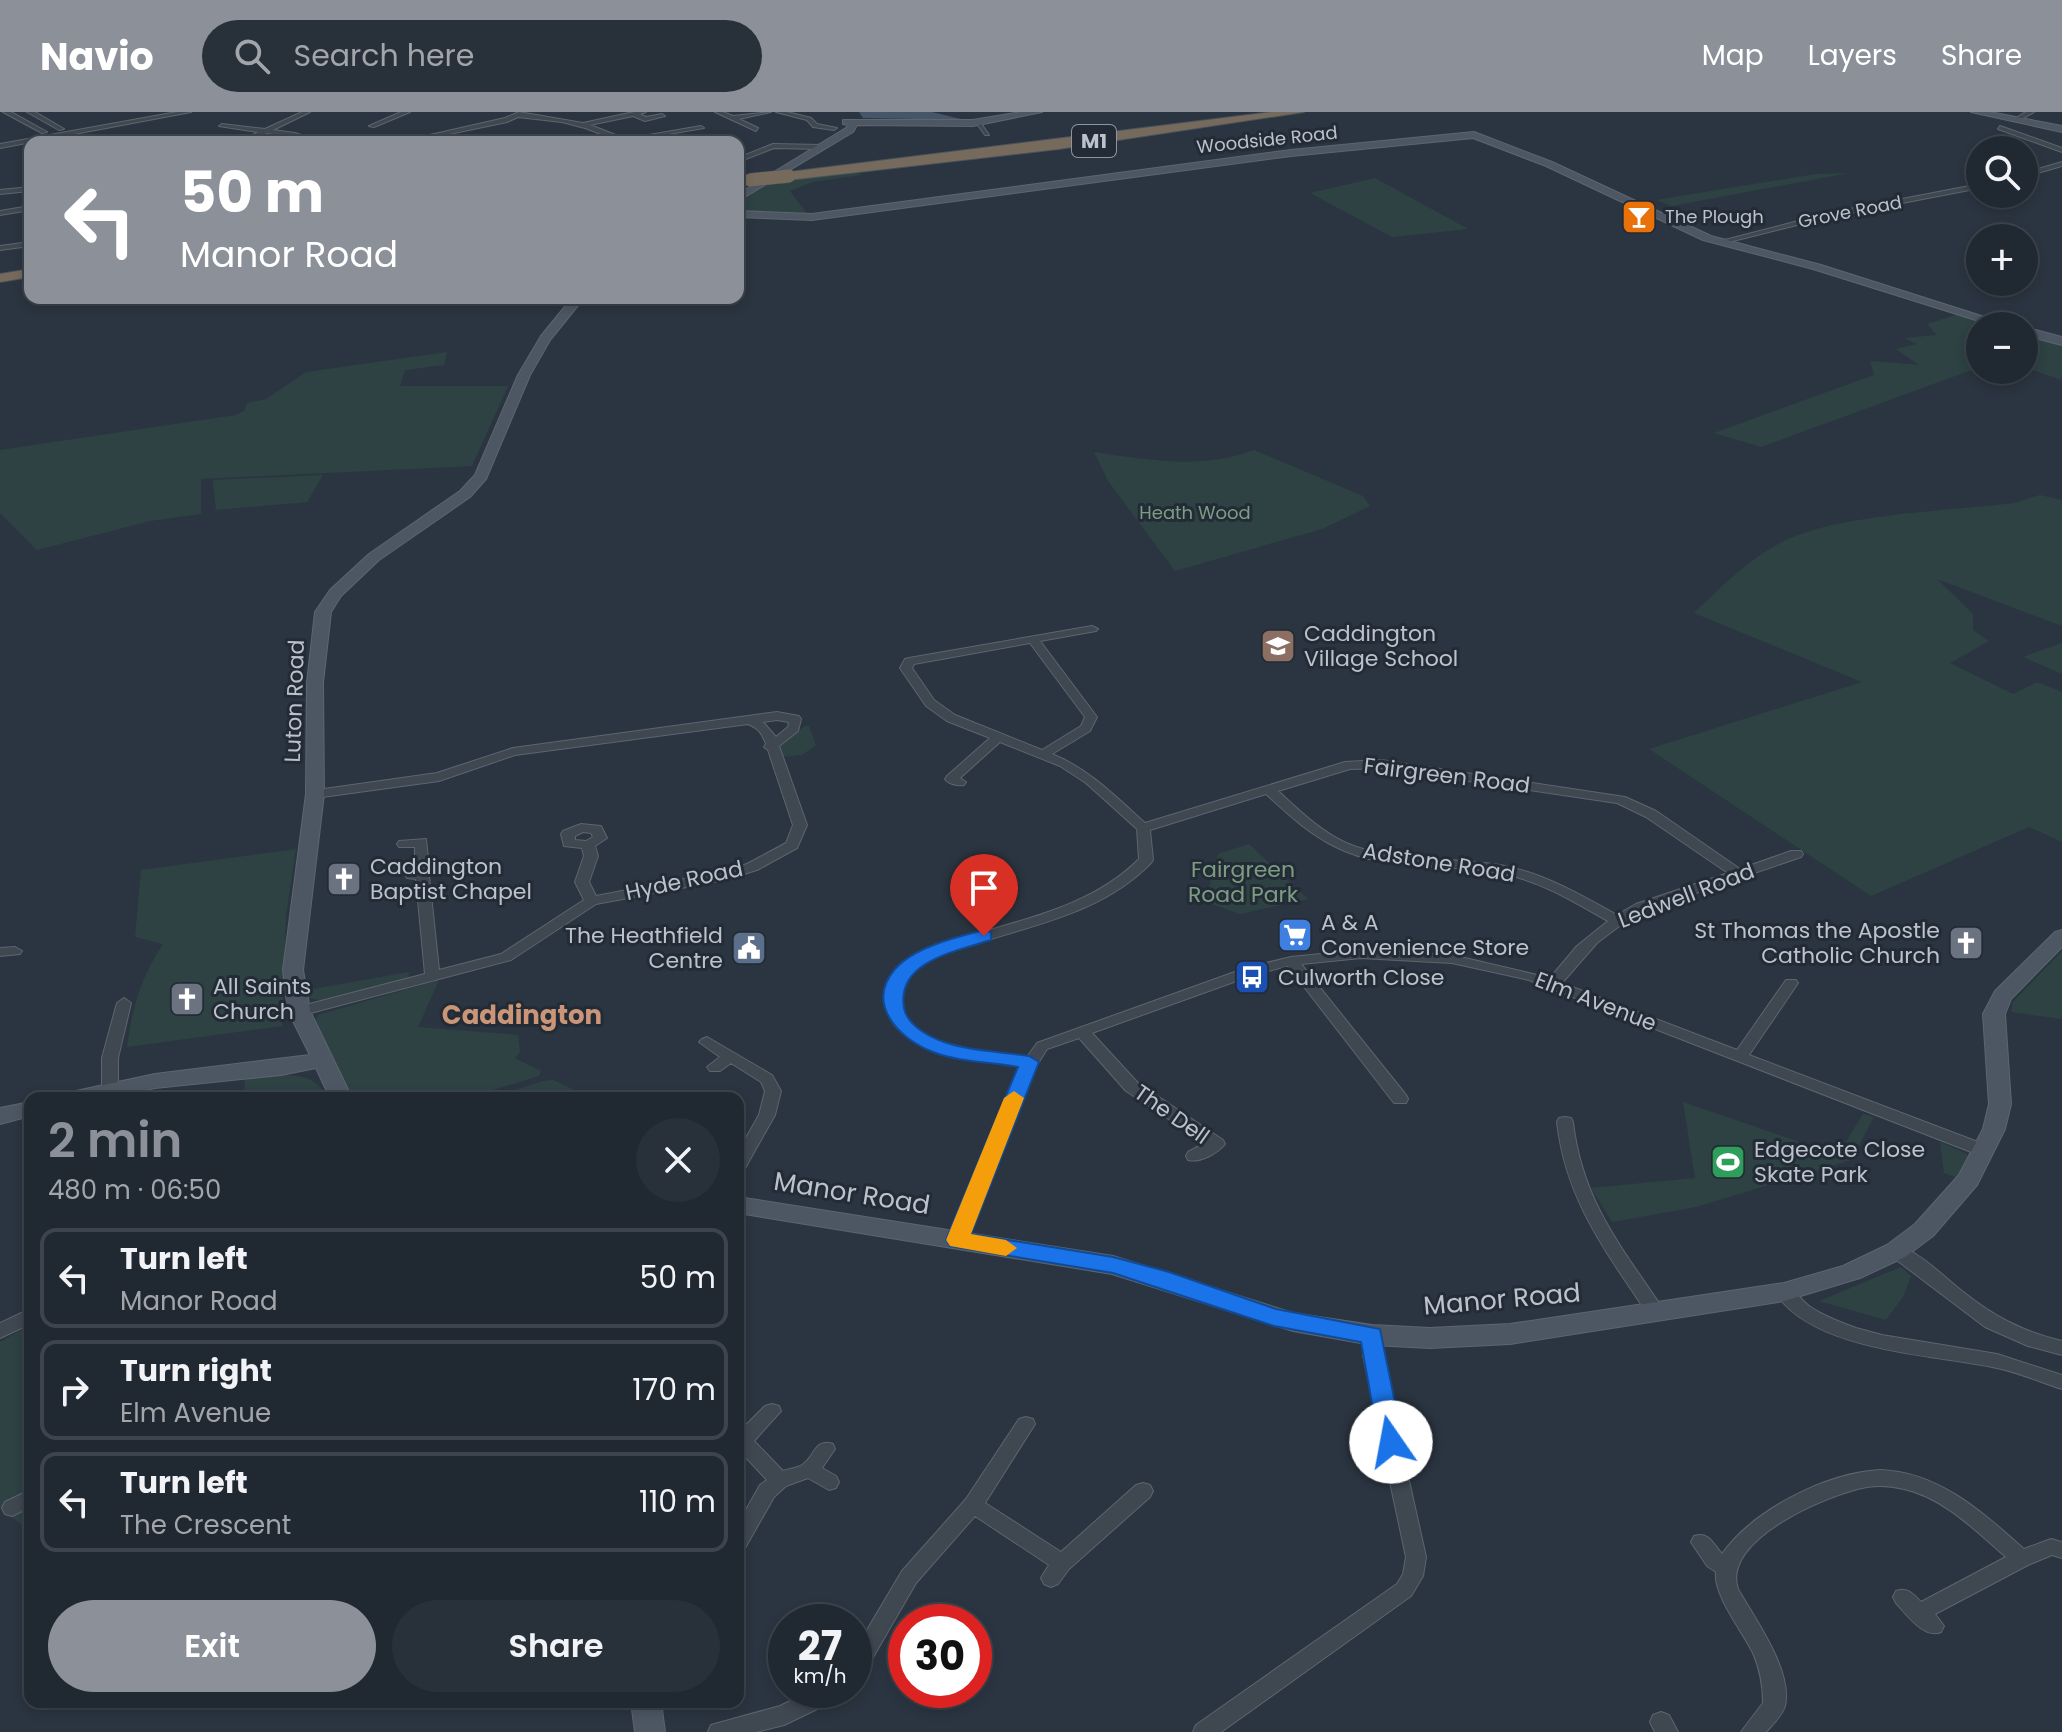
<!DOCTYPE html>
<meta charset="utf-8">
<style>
body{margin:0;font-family:Poppins,sans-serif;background:#283039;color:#f1f3f6;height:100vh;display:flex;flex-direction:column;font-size:30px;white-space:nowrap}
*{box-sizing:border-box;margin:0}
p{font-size:26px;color:#a2a6ab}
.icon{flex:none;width:44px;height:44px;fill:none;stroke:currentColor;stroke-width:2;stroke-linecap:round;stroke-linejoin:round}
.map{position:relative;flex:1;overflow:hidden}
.side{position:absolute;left:24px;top:980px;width:720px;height:616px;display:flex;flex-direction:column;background:#202831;border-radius:16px;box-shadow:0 4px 12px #0003,0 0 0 2px #3d444d}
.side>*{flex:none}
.banner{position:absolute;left:24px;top:24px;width:720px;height:168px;border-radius:16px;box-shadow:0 4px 12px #0003,0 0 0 2px #3d444d;background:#8c9099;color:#fff;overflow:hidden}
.fabs{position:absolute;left:1966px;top:24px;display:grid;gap:16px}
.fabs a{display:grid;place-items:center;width:72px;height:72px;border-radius:50%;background:#202831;box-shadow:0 4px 12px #0003,0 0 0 2px #3d444d;font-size:40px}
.speed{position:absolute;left:768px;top:1492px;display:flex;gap:16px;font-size:40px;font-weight:700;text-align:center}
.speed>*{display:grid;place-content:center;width:104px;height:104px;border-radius:50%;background:#202831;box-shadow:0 4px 12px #0003,0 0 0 2px #3d444d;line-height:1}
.speed small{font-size:20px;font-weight:400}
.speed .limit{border:12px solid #d22;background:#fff;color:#111}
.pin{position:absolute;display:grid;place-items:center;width:68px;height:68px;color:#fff;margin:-82px -34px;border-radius:50% 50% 50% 0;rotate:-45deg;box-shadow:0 0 8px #0007}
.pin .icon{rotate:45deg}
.me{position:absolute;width:88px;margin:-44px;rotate:348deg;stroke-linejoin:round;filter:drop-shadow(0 0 6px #0008)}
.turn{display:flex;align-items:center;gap:28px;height:168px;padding:0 24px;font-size:36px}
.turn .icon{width:104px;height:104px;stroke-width:2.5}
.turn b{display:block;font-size:56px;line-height:68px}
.round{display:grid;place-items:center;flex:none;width:84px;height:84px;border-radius:42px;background:#283039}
.headline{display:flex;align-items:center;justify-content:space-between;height:136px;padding:0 24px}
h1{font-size:48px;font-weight:600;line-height:60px;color:#8c9099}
.cta{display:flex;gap:16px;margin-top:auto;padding:16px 24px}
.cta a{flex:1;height:92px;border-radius:48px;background:#8c9099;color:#fff;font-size:32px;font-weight:600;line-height:92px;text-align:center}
.cta a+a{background:#283039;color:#f1f3f6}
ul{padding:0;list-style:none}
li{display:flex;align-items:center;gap:24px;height:100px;margin:0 16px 12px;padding:0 8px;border:4px solid #3d444d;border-radius:16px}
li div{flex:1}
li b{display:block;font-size:30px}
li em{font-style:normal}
header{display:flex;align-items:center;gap:48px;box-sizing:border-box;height:112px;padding:0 40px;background:#8c9099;color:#fff}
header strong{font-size:38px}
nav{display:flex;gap:44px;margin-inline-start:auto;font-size:28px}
.search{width:560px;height:72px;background:#283039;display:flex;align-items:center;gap:20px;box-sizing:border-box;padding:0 28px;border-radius:44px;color:#a2a6ab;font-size:30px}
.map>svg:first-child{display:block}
.green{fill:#2e4243}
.water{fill:#455669}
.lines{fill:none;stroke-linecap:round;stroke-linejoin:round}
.street-casing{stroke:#5d656e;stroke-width:2}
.secondary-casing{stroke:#5d656e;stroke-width:2}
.highway-casing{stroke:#49525b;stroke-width:2}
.street{fill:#3f4751;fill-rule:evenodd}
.secondary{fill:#4d5763;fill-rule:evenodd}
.highway{fill:#766a5d;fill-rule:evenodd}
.highway-bridge-casing{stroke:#49525b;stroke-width:14;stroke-linecap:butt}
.highway-bridge{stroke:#766a5d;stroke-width:13}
.route{fill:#1a73e8;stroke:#114b97;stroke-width:2}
.slow{fill:#f59e0b}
.labels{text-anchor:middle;stroke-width:6;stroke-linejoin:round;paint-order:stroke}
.far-street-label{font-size:18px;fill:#bcc2cb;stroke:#232c36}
.far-poi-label{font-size:18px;fill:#bcc2cb;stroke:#232c36;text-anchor:start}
.far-park-label{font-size:18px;fill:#7d9d83;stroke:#232c36}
.shield{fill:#232c36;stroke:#8e959e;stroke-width:2}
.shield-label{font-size:20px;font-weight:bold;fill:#bcc2cb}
.poi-label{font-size:22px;fill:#bcc2cb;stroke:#232c36;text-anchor:start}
.street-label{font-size:22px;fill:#bcc2cb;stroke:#232c36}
.park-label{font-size:22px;fill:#7d9d83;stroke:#232c36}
.quarter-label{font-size:26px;font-weight:bold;fill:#ca9677;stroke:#232c36}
.near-street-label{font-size:26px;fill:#bcc2cb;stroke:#232c36}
</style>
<header>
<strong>Navio</strong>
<div class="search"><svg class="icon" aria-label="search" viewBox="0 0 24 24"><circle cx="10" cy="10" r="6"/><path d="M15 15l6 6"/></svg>Search here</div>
<nav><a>Map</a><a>Layers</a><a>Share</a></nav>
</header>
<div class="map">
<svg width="2062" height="1620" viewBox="0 0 2062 1620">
<rect width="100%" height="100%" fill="#2b3541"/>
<path class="green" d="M858 61 862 63 812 70 790 79 808 103 738 100V89L769 70Z
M1849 61 1672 94 1656 88 1816 62Z
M1375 66 1468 117 1392 125 1310 81Z
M1959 202 2001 214H1980V255L1761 335 1714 321 1874 263 1870 249 1919 253 1896 237 1917 232 1904 226 1937 223 1927 212Z
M2024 221 2062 231V268L2024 255Z
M447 240 444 253 405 258 400 274H508L472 354 201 367V402L150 409 37 438 0 401V338L236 303 244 299 247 291 266 287 306 260Z
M1254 338 1363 384 1370 394 1322 417 1175 459 1108 369 1094 340C1148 348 1202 358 1254 338Z
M323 363 307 390 216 398 213 368Z
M2040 383 2062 388V514L1937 467 1973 502V518L1989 529 1950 551 2013 582 2037 570 2062 580V730L2029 715 1871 784 1649 637 1862 570 1694 501C1720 476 1748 448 1780 431 1833 402 1951 399 2014 391Z
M2062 531V562L2023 545Z
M805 614H809L816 633 802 643 782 645 779 635Z
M1249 732 1308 787 1240 802 1205 790 1218 742Z
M296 737 286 804 282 914 127 935C132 896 141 865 163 832L135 825 141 758Z
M2062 839V907L2011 900 2013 890Z
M409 860 408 867 324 889 308 886 307 878Z
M439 868 418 915 518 923 520 940 515 946 541 959 539 964 467 986H440L438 980 397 979 384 986H351L313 914 318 903Z
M274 963C297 963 316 963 328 986H244L245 965Z
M553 968 592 986H488L544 969Z
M1683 990 1838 1043 1863 1002 1874 1005 1851 1048 1696 1095 1612 1110 1591 1076 1695 1066Z
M1940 1030 1967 1042 1968 1051 1958 1066 1944 1061Z
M1901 1155 1911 1164 1903 1185 1886 1208 1819 1189Z
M30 1213V1419L0 1396V1230Z"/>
<path class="water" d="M859 0H932L965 8 863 6Z"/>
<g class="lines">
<g class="street-casing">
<path id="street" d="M3 0H11L47 20 42 21Z
M27 0H35L64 17 59 18Z
M177 0H191L0 36V32Z
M302 0H310L273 18 295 21 323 30 267 21 248 30H240L258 20 219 14 222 12 265 17Z
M401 0H410L374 15 369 14Z
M519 0 583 11 634 0H646L640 2 646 5 662 2 665 4 645 9 633 4 590 13 626 27 701 14 704 16 622 30 585 16 562 10 518 5 507 10 411 30H399L505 6Z
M715 0H723L733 4 771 0 739 7 758 16 756 19Z
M776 0H787L811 6 817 12 837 16 834 18 813 15 807 8Z
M2026 0H2034L2018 9 2013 8Z
M976 10H980L989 23H985Z
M2000 14 2062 36V40L1998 17Z
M719 27 722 30H713Z
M773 32 821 33 824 35 821 37 774 36 738 50V46Z
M2062 50V54L2024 65V61Z
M29 51 30 55 27 54 26 53Z
M1980 72V76L1829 105 1721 132 1717 130 1829 101Z
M30 75V79L0 82V78Z
M30 94V98L0 103V99Z
M30 130V134L0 138V134Z
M1092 514 1098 517 1096 519 1040 529 1097 605 1090 619 1052 642C1089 657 1116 685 1145 711L1345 650 1381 648 1625 685 1656 699 1740 757 1791 739H1801L1803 742 1801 745 1646 798 1618 815 1597 831 1562 871 1737 938 1786 868H1796L1798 871 1749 943 1991 1035 1993 1039 1991 1043H1979L1529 868 1452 851 1361 846 1301 852 1406 983 1408 987 1406 991H1394L1288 854 1256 862 1092 921 1138 971 1223 1028 1225 1032C1218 1041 1200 1051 1188 1048L1186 1044 1188 1040 1205 1031 1126 979 1079 926 1047 937 1032 961 966 1128 963 1132 957 1134 951 1132 948 1128 1021 954C981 949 877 941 887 881 890 858 909 847 928 838 1000 810 1083 803 1139 747L1137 717 1086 671 1060 654 1000 630 960 666 966 670 964 673C958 674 948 672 945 667L947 664 990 626 947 609 926 594 900 556 905 547 909 546ZM1030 531 1085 605 1081 614 1042 638 955 603 934 588 912 556 914 552ZM1381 656 1617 691 1646 705 1728 761 1636 792 1617 803C1581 783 1545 762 1505 754 1453 744 1395 752 1346 731 1320 719 1299 698 1278 679L1350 657ZM1266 682C1288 702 1308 721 1334 734 1387 762 1451 749 1508 763 1544 771 1576 791 1608 809L1577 834 1550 866 1452 843 1361 838 1291 845 1246 856 1037 931 1027 945C992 940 898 936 901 885 902 868 910 859 924 851 941 841 962 836 981 830 1042 811 1105 798 1151 751L1153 748 1150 718Z
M777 600 799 604 801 607 798 619 779 634 807 713 797 736 757 758 724 768 596 792 511 848 299 904 292 899 294 896 425 862 416 767 407 766 405 763 407 760 415 759V735H399L397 732 399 729 426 727 429 756 436 757 438 760 429 764 439 858 501 842 584 788 575 770 584 744 582 736 564 734 561 722 563 719 581 712 601 714 607 726 595 734 598 744 589 770 596 784 721 760 747 752 786 731 793 713 768 638 764 635 766 632C762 621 758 616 748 612L515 643 439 669 315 686 309 682 310 679 437 661 513 636ZM777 608 789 610 788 615 776 625 763 610ZM583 720 591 721 593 725 586 729 575 728V724Z
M15 835 22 839 20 842 0 844V836Z
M124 886 131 891 118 946V977L116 981H104L102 977V946L117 891Z
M707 925 772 963 781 979 775 1003 744 1058 738 1060V1040L759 1003 765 979 761 970 731 951 720 959H710L707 955 720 945 699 930 702 927Z
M1565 1005 1571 1006 1573 1010C1582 1087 1619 1132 1661 1194L1664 1199 1661 1204 1655 1206 1649 1204C1606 1139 1566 1089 1557 1010L1559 1006Z
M1896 1133C1920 1140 1943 1164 1962 1179 1993 1204 2023 1220 2062 1229V1243L2028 1234 1985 1215 1890 1143 1887 1139 1890 1135Z
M1784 1174C1795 1177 1800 1187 1809 1194 1823 1204 1840 1210 1856 1216L1882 1223 1997 1242 2062 1263V1277C2040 1270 2020 1261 1997 1256 1934 1242 1813 1240 1775 1180L1778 1175Z
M30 1197V1212L0 1226V1211Z
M1372 1216 1378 1218 1381 1223V1243L1426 1445 1423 1464 1411 1484 1221 1620H1193L1196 1613 1397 1472 1403 1462 1406 1445 1363 1243V1223L1366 1218Z
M772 1292 779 1294 781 1299 754 1329 783 1359C788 1357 797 1356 802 1353 815 1345 814 1326 833 1332L835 1337 822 1356 836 1364 839 1370 836 1376 829 1378 808 1366 786 1374 774 1385 745 1436 738 1438V1412L760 1373 767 1368 738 1337V1321L765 1294Z
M1026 1305 1033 1307 1035 1312 985 1391 1061 1440 1136 1373 1143 1371 1150 1373 1153 1379 1150 1385 1069 1457 1058 1472 1051 1475 1044 1472 1041 1466 1049 1453 975 1404 916 1471 861 1566 854 1568V1540L902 1459 966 1387 1019 1307Z
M1880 1358C1939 1360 1982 1400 2024 1437L2051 1427 2062 1430V1446L2052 1443 2028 1453 1935 1502 1944 1514 1941 1520C1924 1527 1907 1503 1896 1491L1893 1485 1896 1479C1908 1475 1913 1482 1921 1490L2006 1445C1976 1419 1944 1386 1904 1377 1892 1374 1879 1373 1867 1375 1829 1382 1721 1427 1738 1477 1755 1507 1793 1559 1785 1594 1782 1604 1772 1613 1766 1620H1741L1763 1591C1763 1573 1760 1557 1753 1541 1743 1520 1713 1483 1716 1460L1707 1454 1691 1430 1694 1424C1709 1419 1713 1432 1722 1442 1753 1398 1826 1361 1880 1358Z
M30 1378V1395L12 1404 5 1402 2 1396 5 1390Z
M813 1578H845L842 1585 784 1613 756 1620H708L711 1613 780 1594Z
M1661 1600 1669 1603 1678 1620H1655L1650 1610 1653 1603Z"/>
</g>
<g class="secondary-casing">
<path id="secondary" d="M1021 0H1042L973 14 857 13 853 20 738 89V82L846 16 848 13 843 12V8H973Z
M1971 0H1990L2062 14V20Z
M1474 20 1552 50 1711 124 1821 153 2013 214H1995L1813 157 1703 128 1546 54 1473 26 1291 44 812 108 738 105V99L812 102 1291 38Z
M572 186H584L550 228 530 263 486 367 470 385 379 448 341 484 331 500 323 571 324 682 303 858 310 899 352 986H330L316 956 281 963 155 976 110 986H65L68 981 76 979 155 962 310 943 288 899 283 858 306 682 307 571 315 500 330 478 369 442 460 379 475 363 518 263 541 224Z
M2024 215 2062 225V233L2024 223Z
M2062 818V835L2011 887 2005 902 2011 992 2005 1017 1977 1073 1933 1124 1905 1145 1860 1166 1784 1189 1510 1232 1430 1236 1372 1233 1293 1219 1112 1162 738 1101V1085L1113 1144 1293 1201 1372 1213 1430 1216 1510 1212 1784 1171 1843 1154 1887 1133 1915 1112 1959 1063 1983 1017 1989 992 1983 902 1995 879 2055 820Z
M30 990V1004L0 1012V996Z
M631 1590H661L665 1620H635Z"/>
</g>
<g class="highway-casing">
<path id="highway" d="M1272 0H1304L1059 37 789 68 783 64 789 60Z
M755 65V71L738 74V66Z
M30 157V165L0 170V162Z"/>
</g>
<use href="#street" class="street"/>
<use href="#secondary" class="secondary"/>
<use href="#highway" class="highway"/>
<g class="highway-bridge-casing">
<path id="highway-bridge" d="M750 68 789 64"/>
</g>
<use href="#highway-bridge" class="highway-bridge"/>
</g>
<path class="route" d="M984 818 991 820V828C957 839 896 849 904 896 907 913 929 925 944 930 970 939 1002 940 1029 944L1039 950 971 1122 1113 1145 1169 1160 1276 1197 1380 1217 1403 1330 1400 1337 1391 1339 1382 1337 1379 1330 1361 1230 1274 1214 1113 1161 950 1134 946 1128 1018 955C991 950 958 950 933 940 899 927 865 892 895 857 914 835 957 825 984 818Z"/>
<path class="slow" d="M1014 979 1024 986 971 1122 1006 1128 1017 1136 1006 1144 950 1134 946 1128 1004 986Z"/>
<defs>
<g id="bar-square" transform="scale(1.8)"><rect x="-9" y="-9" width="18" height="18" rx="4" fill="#e8710a" stroke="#232c36"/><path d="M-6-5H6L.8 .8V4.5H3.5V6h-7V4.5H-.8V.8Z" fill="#fff"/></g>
<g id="school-square" transform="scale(1.8)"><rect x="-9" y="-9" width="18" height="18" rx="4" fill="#8d6e63" stroke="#232c36"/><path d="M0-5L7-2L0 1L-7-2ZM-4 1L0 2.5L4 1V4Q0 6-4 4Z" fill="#fff"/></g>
<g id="church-square" transform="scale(1.8)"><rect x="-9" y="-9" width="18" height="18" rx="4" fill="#6b7280" stroke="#232c36"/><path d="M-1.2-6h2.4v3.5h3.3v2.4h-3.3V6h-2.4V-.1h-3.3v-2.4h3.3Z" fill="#fff"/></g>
<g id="supermarket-square" transform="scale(1.8)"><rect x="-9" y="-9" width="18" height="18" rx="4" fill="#3f7fe0" stroke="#232c36"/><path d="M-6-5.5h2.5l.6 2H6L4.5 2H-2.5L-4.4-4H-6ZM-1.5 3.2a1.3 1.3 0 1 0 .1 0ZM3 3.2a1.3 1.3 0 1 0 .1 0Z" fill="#fff"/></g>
<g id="civic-square" transform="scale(1.8)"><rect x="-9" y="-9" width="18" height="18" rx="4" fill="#5c6f8a" stroke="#232c36"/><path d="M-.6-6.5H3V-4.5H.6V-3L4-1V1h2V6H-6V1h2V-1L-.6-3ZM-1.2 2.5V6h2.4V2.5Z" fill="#fff"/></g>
<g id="bus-square" transform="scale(1.8)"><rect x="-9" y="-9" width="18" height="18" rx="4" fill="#1a4fb4" stroke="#232c36"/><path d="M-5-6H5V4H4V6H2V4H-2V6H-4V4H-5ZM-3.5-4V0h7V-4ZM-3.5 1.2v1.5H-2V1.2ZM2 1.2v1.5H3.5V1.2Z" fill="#fff"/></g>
<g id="stadium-square" transform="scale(1.8)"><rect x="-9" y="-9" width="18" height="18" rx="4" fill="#2e9e5b" stroke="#232c36"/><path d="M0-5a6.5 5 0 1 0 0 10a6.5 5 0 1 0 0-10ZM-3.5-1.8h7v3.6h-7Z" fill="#fff"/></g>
</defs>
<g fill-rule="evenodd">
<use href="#bar-square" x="1639" y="105"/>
<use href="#school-square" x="1278" y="534"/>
<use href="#church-square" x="344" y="767"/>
<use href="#supermarket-square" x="1295" y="823"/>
<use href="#church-square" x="1966" y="831"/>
<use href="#civic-square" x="749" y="836"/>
<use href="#bus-square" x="1252" y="865"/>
<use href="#church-square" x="187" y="887"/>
<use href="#stadium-square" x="1728" y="1050"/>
</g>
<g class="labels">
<g class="far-street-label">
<text transform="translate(1267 28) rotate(-6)" y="6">Woodside Road</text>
<text transform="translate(1850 100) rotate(-11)" y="6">Grove Road</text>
</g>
<g class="far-poi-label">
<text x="1665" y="111">The Plough</text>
</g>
<g class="far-park-label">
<text x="1195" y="407">Heath Wood</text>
</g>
<rect class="shield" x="1072" y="13" width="44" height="32" rx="6"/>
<g class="shield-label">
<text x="1094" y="36">M1</text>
</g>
<g class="poi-label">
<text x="1304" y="529">Caddington<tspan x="1304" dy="25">Village School</tspan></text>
<text x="370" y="762">Caddington<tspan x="370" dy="25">Baptist Chapel</tspan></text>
<text x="1321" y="818">A &amp; A<tspan x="1321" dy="25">Convenience Store</tspan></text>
<text x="1940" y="826" text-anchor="end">St Thomas the Apostle<tspan x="1940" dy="25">Catholic Church</tspan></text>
<text x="723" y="831" text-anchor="end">The Heathfield<tspan x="723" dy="25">Centre</tspan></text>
<text x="1278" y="873">Culworth Close</text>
<text x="213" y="882">All Saints<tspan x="213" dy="25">Church</tspan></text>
<text x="1754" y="1045">Edgecote Close<tspan x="1754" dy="25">Skate Park</tspan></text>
</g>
<g class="street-label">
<text transform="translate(294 589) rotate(-88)" y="8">Luton Road</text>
<text transform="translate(1447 663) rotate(7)" y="8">Fairgreen Road</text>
<text transform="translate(1439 750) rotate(9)" y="8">Adstone Road</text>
<text transform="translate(684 768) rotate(-12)" y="8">Hyde Road</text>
<text transform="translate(1686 783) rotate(-21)" y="8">Ledwell Road</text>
<text transform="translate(1596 889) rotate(21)" y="8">Elm Avenue</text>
<text transform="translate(1172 1002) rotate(35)" y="8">The Dell</text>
</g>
<g class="park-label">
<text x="1243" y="765">Fairgreen<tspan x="1243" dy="25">Road Park</tspan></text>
</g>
<g class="quarter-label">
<text x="522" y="912">Caddington</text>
</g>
<g class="near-street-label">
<text transform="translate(852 1081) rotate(9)" y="9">Manor Road</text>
<text transform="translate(1502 1187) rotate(-5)" y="9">Manor Road</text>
</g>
</g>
</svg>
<div class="fabs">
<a><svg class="icon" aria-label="search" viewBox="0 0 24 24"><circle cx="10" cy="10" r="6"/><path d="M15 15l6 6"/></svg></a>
<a>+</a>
<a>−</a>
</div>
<div class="speed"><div>27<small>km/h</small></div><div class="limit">30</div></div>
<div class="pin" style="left:984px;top:824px;background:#d93025"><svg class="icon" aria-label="arrive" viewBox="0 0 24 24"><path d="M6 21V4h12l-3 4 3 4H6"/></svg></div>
<svg class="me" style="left:1391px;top:1330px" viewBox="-20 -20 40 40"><circle r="19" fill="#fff"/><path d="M0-13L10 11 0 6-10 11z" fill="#1a73e8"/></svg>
<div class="banner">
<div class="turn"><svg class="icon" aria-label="left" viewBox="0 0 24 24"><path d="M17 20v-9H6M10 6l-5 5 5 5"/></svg><div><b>50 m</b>Manor Road</div></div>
</div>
<section class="side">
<div class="headline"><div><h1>2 min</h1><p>480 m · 06:50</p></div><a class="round"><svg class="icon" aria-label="close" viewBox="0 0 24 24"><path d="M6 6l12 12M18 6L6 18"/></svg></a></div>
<ul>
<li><svg class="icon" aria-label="left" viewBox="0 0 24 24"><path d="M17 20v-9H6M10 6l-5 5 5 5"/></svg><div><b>Turn left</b><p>Manor Road</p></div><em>50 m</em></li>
<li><svg class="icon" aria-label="right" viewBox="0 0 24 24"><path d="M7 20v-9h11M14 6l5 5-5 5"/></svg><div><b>Turn right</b><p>Elm Avenue</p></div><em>170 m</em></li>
<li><svg class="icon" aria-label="left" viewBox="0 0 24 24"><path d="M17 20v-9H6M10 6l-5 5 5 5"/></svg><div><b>Turn left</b><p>The Crescent</p></div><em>110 m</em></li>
</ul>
<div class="cta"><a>Exit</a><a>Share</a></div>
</section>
</div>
